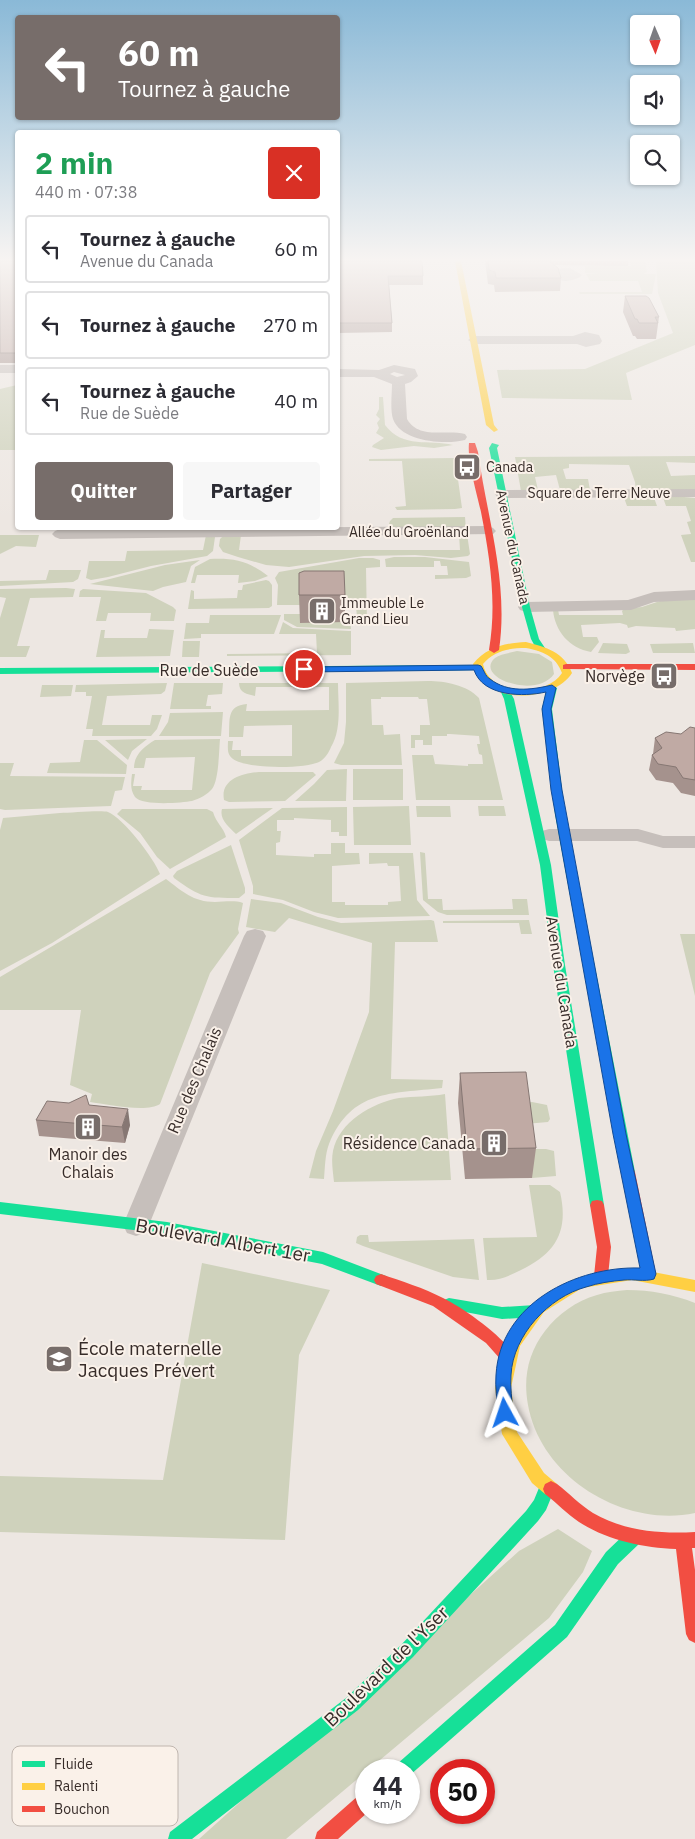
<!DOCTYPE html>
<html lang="fr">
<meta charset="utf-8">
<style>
body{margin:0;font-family:"IBM Plex Sans",sans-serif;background:#f7f7f7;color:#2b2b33;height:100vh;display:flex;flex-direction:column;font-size:19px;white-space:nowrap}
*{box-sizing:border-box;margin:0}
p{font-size:16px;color:#7c7c81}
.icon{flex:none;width:28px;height:28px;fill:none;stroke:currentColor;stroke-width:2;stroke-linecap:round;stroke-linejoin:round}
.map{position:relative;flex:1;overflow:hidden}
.side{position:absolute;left:15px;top:130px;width:325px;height:400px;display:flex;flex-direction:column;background:#fff;border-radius:5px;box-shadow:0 1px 4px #0004}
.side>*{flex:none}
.top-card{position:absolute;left:15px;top:15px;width:325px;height:105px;border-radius:5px;box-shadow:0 1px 4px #0004;background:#776d6a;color:#fff;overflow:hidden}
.needle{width:32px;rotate:178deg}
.fabs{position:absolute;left:630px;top:15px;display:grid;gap:10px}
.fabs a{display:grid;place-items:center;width:50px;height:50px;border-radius:5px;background:#fff;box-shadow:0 1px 4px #0004;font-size:25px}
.speed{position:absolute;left:355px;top:1759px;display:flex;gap:10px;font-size:25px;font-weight:700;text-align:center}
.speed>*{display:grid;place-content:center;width:65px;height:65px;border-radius:50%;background:#fff;box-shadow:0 1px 4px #0004;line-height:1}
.speed small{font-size:12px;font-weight:400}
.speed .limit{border:8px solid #d22;background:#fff;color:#111}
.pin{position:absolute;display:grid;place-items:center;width:42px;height:42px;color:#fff;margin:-21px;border:2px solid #fff;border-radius:50%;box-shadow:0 1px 5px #0007}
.me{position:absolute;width:55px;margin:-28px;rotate:355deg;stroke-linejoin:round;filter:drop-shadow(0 0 4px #0008)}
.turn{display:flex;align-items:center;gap:18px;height:105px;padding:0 20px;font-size:22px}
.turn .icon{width:65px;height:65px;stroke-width:2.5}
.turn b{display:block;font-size:35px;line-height:42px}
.round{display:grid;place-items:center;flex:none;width:52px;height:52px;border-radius:5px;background:#f7f7f7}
.head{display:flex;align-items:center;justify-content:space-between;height:85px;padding:0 20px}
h1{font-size:30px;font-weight:700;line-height:38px;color:#1e9e55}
.action{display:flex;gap:10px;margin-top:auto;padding:10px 20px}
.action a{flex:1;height:58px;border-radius:5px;background:#776d6a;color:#fff;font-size:20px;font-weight:700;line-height:58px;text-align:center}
.action a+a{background:#f7f7f7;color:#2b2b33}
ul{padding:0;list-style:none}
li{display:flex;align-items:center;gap:15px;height:68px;margin:0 10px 8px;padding:0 10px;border:2px solid #e1e1e2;border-radius:5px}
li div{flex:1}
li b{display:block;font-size:19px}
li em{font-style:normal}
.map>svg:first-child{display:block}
.green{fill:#cfd2bc}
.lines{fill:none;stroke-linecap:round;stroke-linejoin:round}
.street{fill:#c6bfbb;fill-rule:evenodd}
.fast{fill:#16e098;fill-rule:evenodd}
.slow{fill:#ffcf43;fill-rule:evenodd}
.jam{fill:#f24e42;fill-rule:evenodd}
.wall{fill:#a5928d}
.shaded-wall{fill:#867773}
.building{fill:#c0aaa4;stroke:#867773}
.route{fill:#1a73e8;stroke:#114b97}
.labels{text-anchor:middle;stroke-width:4;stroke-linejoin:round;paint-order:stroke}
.far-poi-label{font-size:14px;fill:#372c29;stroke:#faf1e9;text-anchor:start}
.far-street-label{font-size:14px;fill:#372c29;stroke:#faf1e9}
.street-label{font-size:16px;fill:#372c29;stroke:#faf1e9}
.poi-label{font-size:16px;fill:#372c29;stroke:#faf1e9;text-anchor:end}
.near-street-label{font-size:19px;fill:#372c29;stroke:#faf1e9}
.near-poi-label{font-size:19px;fill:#372c29;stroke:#faf1e9;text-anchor:start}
.key{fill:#faf1e9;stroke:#c0b6af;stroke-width:1}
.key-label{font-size:14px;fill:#372c29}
</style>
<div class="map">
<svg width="695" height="1839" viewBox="0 0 695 1839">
<rect width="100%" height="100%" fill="#ede7e2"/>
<path class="green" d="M630 261H645L647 272 644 274H656L652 294H580L579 292H642L638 281H590L586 274 599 273H585V266H631Z
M656 261H695V345L626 373 632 400 502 398 497 370 585 369 673 333 658 293Z
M17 385V450H0V389Z
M379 397H383L385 425C403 449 429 439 453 445L434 448 414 446 381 450 372 447 373 445 384 438 376 433 379 428 377 423 380 419 376 415 379 409Z
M695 456V463L666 462 671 476 695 475V493L636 491 635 482 629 465 569 464V468L563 469 566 479H588L590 490H560L556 475 535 477 538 490 521 491 515 457Z
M455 458 462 508 455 509 397 510 395 507 406 506 402 461H369V459Z
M623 495H653L657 506H627Z
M662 495 695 498V562H691L681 535 691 534 687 522 691 521 686 506H666Z
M465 517 466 530H387L390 521 393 518Z
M459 534H467L470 554 468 556 451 558 415 555 364 556 289 567 266 565 238 557 223 552 219 546 220 539 223 536 241 535 239 550H460Z
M0 535H39L36 547 16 546 0 554Z
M206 535 215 537 213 551 207 556 151 566 108 577 91 580 86 578 89 561H125L127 551 203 550Z
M394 557H425L469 562 471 576 466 578 435 579V575H448L447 566H441L440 561H434V567H386L385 559Z
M359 558H373L380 560V567L366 568 367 626H358L356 607 353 605H277L278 585 275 578 279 572Z
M210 559C235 558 248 561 268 576L255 581 238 583 239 575H197L195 583H191L195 567Z
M200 560 191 566 186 582 163 587 153 591 90 584 165 565Z
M49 570H81L78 579 73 582 0 586V581L46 580Z
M266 580 269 581 272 585V606L269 608 188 609 191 590 194 591V599L237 598 238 590H242L243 585Z
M66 588 75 589 73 597 30 598 17 646H30L26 657H0V618L6 598 0 597V589Z
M83 589 146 593 173 607 176 610 174 621H150L151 613H108L106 621H96L101 597H79L80 591Z
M695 598V629L676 631 675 628 636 626 628 628 627 625 620 623 581 625 583 637H597L599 642 591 652C569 648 555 631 553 610L558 609 559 615H623L622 611 624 609 642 607 663 600Z
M284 614H347L350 616 351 629 297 627 284 620Z
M210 615H281L274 634H201V638L184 639 186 623H209Z
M283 622 293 628 349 631H351V655L227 656V654L317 653 316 634H279Z
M149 629 174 630 170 656 96 657 101 630H105L104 638H147Z
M183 641H200L199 657H182Z
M603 643 627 644 630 652 626 654 598 653Z
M693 643 695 653H653L650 644Z
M517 651 539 654 552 662 554 674C536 700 473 677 495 658 500 654 510 653 517 651Z
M428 681C445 681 467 685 479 698L503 800H416L412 755H433L435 764 468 766V764H483L482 755 479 754 477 744H480L479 736 450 734H447V736H432V745H423V740H415V748H411V735H420V725H430L427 699H419L418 697H381V699H371L372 725H383L384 735 400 734 402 765H341L334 763 344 743 346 722V683Z
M167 683 165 691 161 694 107 696 102 725H150L152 715H162L157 729 151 736H92L93 729H86L92 696H86V692H75L76 685Z
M174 683H223L222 694 208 695 206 706H211V709H170Z
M239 683H338C338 703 342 729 331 747 329 752 325 759 319 762 305 769 239 770 230 756 227 752 228 746 228 741H233L232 750H241V756H292V725L244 726 243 737H229C230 720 226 706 247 704L246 711 329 710V687H256L255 696C247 694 239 693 239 683Z
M42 685H73L71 696 40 697Z
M223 712 221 736H159L168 722 170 713Z
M147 739 132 751 128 760 105 740Z
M220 739C219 750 219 780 212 789 208 794 199 799 192 801 181 803 142 806 135 797 130 790 131 782 132 774H135L133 786H142L141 790H192L195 757 146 758 144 768H134C134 754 145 746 155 740Z
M84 740H97L127 765 126 774 47 773 50 763 80 762Z
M0 763H14L10 776 125 777 122 790 115 791 111 806 5 810 0 809Z
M347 769 346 801H295L314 784 327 770Z
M353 769H403V800H353Z
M259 772H313L316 775 285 801 229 802 224 800C220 779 243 773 259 772Z
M409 806 411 845H354L353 807Z
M416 806H450L451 817H417Z
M478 806H504L506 816H479Z
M347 807V836H339V832H331V820L294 818V820H277V831H281L280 842 276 843V855L314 857V854H331V843H345V853H359L360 864 332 866V902H345V905H388V902L401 901 399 866H388L387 863 369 864V853H413L417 900 430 916 338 918 314 912 283 900 253 894V886L239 840 282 808Z
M273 808 236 834C229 827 219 819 222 809Z
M122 809H207L213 812C216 823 224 828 226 837L170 869 157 857 140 833 117 814Z
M60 813C70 813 101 810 108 812 123 818 154 858 160 874L52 943 0 971V830L3 818Z
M231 845 245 888V893L239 898C206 898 201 898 174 878L173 876 177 871Z
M420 852 425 853 428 899H442L443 910 513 909 512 899H527L529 915H447L438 912 423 900Z
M166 879C182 891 193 902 215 902 224 902 234 900 243 903L238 929 239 933 210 973 160 1104C147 1113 106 1104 90 1102L92 1094 70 1085 81 1010H0V977Z
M251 899 281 903 318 917 341 923 431 920 434 921 438 942H395L391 1079 443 1080 442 1088C391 1094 352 1089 329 1144 325 1154 325 1168 324 1179L309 1178 316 1151 333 1111 369 1012 372 943 289 918 275 932 246 927Z
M529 920 532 934H521L519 923H443V921Z
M680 934H695V996Z
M445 1094 451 1180 334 1182C333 1172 331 1161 333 1151 339 1122 372 1103 399 1098 414 1096 430 1097 445 1094Z
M532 1102 547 1105 550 1119 548 1122 525 1124 522 1103Z
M528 1149H546L554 1151 556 1176 532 1178Z
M529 1185H550L560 1192C569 1231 556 1253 521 1270 511 1275 499 1281 487 1280L483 1238 537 1237Z
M360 1235H368L369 1242 474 1239 479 1280 453 1277 363 1246 356 1243 357 1237Z
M202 1263 330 1290 299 1355 285 1540 0 1532V1476L163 1480Z
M627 1290C651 1290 672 1294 695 1303V1513C624 1528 541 1478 528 1405 523 1378 528 1353 545 1331 558 1314 576 1301 597 1295 606 1292 617 1291 627 1290Z
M558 1529 592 1551 583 1572 549 1618 286 1839H199L519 1551Z"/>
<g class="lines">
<path class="street" d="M570 268 582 275 580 277C571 282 559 283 551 275L555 269Z
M585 332 599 335 602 341 600 344 586 347 577 344H474L468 340 474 336H573Z
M0 365H18V373H0Z
M394 365 415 369 418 376 411 382 405 384 407 419C419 440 446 429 465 434L467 437 465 440C446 445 401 442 393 419 390 409 392 394 392 384L374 377H338V369L379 370ZM394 372 405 375 397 377 390 374Z
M695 489V497L502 498 497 497 495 494 497 491 502 490Z
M488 526 493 528 496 531 493 534 60 539 55 537 52 534 55 531 60 529Z
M695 590V600L654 602 631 610 526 612 520 610 518 607 520 604 526 602 628 600 654 592Z
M549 829H638L663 836H695V848H663L637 841H549L542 839 539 835 542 831Z
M255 929 263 931 266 936 149 1225 145 1233 136 1236 127 1233 123 1225 244 936 247 931Z"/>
<path class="fast" d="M492 443 499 445 497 448 530 607 539 639 545 648 540 651 537 650 531 639 522 607 489 448Z
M478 665 483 668 481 670 0 674V668Z
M552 685 557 688 552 709 565 814 635 1172 633 1176 628 1177 623 1176 621 1172 555 814 542 709 547 688Z
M505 687 508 688 514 699 551 865 565 965 604 1205 602 1209 597 1210 592 1209 590 1205 553 965 540 865 504 699 500 690Z
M0 1202 167 1222 323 1252 386 1276 388 1280 386 1284 381 1286 322 1264 167 1234 0 1214Z
M449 1298 502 1307 535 1305 540 1307 542 1311 540 1315 535 1317 502 1319 444 1308 442 1304 444 1300Z
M547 1480 553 1483 555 1488 546 1510 538 1521 413 1657 358 1710 192 1839H168L170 1832 346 1698 401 1645 526 1511 534 1500 541 1483Z
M634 1529 640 1531 642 1537 640 1543 618 1564 567 1637 409 1776V1770H394L397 1764 555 1625 606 1552 628 1531Z"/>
<path class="slow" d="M455 261H461L494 425 498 430 494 432 486 425Z
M526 642C546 647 564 652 572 673 552 704 482 705 473 664 487 647 505 643 526 642ZM526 648C542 651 556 656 562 673 546 698 489 696 483 664 494 651 509 648 526 648Z
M632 1268 695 1280V1292L632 1280 582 1288 544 1312 520 1346 511 1388 517 1432 544 1473 557 1484 559 1489 557 1494 551 1497 545 1494 532 1483 502 1434 495 1388 506 1344 534 1304 574 1279Z"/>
<path class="jam" d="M469 443H475L478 452C487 518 509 582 499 650L494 653 489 650C497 603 490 558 481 512 477 494 467 460 469 443Z
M566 664H695V670L563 669V665Z
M628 1167 633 1168 635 1172 656 1274 654 1278 649 1280 644 1278 642 1274 621 1172 623 1168Z
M597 1200 602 1201 604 1205 611 1247 608 1276 606 1280 601 1282 596 1280 594 1276 597 1247 590 1205 592 1201Z
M381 1274C401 1281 424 1288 443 1298 462 1307 506 1338 514 1356L512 1361 507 1363 502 1361 486 1343 433 1306 376 1284 374 1280 376 1276Z
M551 1481 557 1484C569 1493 580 1505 593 1513 624 1531 660 1534 695 1532V1548H692L695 1570V1643L689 1640 686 1634 676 1549C643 1548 607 1540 579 1522 567 1514 557 1503 545 1494L543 1489 545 1484Z
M366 1793V1812H368L338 1839H315L317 1832 359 1795Z"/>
</g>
<path class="wall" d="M0 261H18V363H0Z
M338 261 423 276V285H389L392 323V332L338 333Z
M485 261H628V266L555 265 561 278 560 291 495 292 494 285 488 284Z
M625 296 659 317 656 339H637L635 336H633L623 312Z
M299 595H345V622L300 623Z
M695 728V796L681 793 673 783 656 780 649 770 652 755 653 754 655 738 681 734Z
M460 1073 536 1148 532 1178 465 1179 458 1103Z
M89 1105 130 1125 125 1143 39 1136 36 1120Z"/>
<path class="shaded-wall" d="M128 1109 130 1125 125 1143 122 1127Z"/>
<path class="building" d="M0 261H18V354L17 353H0Z
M338 261H422L423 276H388L392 323H338Z
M488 261H551L550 262 558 268 561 278H496L495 272 489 270Z
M625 296H646L649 298 659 317H655L658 323H639L637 319H635Z
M304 571H344L345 595H299V573Z
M690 727 695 728V780L683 778 676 767 658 764 652 755 662 748 655 738 666 732 681 734Z
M526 1072 536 1148 467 1149 460 1073Z
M86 1095 89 1105 128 1109 122 1127 36 1120 47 1101 69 1103Z"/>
<linearGradient id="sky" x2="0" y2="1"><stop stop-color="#8ab9d7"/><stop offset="0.5" stop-color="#f7f4f2"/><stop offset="1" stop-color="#f7f4f2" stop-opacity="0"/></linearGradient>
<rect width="695" height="519" fill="url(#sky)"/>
<path class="route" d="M478 665 481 666C484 670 485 676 490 679 508 693 531 690 552 685L556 688 551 709 562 790 626 1134 656 1274 654 1279C644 1282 634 1279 624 1280 612 1281 598 1283 586 1287 549 1297 513 1335 511 1375 510 1387 512 1400 513 1413L511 1418 505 1420 500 1418 498 1413C497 1400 495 1387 496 1375 500 1303 577 1266 640 1268L613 1134 551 790 542 709 546 692C524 697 483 697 474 670L304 672 300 669 304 667Z"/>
<defs>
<g id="bus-square" transform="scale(1.4375)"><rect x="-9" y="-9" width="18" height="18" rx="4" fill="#776d6a" stroke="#faf1e9"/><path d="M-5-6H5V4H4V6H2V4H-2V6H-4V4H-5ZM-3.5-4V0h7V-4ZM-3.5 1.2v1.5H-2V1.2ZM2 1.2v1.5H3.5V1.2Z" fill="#fff"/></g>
<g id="building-square" transform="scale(1.4375)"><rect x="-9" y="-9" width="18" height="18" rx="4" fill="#776d6a" stroke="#faf1e9"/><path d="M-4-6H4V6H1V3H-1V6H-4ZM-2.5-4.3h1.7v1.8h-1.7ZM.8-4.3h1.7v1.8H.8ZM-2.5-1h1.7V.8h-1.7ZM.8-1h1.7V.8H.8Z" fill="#fff"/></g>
<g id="school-square" transform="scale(1.4375)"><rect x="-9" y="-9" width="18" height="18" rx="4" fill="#776d6a" stroke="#faf1e9"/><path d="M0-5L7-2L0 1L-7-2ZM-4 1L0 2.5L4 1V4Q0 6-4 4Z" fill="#fff"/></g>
</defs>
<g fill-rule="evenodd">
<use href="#bus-square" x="467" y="467"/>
<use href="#building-square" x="322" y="611"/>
<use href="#bus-square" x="664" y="676"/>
<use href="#building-square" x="88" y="1127"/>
<use href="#building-square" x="494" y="1143"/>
<use href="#school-square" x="59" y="1359"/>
</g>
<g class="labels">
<g class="far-poi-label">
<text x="486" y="472">Canada</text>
<text x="341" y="608">Immeuble Le<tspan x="341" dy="16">Grand Lieu</tspan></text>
</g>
<g class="far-street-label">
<text x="599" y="498">Square de Terre Neuve</text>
<text x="409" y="537">Allée du Groënland</text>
<text transform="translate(513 547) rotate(78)" y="5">Avenue du Canada</text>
</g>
<g class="street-label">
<text x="209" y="676">Rue de Suède</text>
<text transform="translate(562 982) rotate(81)" y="6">Avenue du Canada</text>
<text transform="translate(194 1080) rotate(-67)" y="6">Rue des Chalais</text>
</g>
<g class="poi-label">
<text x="645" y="682">Norvège</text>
<text x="475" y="1149">Résidence Canada</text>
<text x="88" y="1160" text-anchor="middle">Manoir des<tspan x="88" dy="18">Chalais</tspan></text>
</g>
<g class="near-street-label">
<text transform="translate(223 1240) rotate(10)" y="7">Boulevard Albert 1er</text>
<text transform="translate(386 1666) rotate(-44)" y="7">Boulevard de l'Yser</text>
</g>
<g class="near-poi-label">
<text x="78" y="1355">École maternelle<tspan x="78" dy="22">Jacques Prévert</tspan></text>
</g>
</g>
<rect x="12" y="1746" width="166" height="80" rx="8" class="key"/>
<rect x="22" y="1761" width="23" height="6" fill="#16e098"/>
<rect x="22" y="1783" width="23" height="7" fill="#ffcf43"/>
<rect x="22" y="1806" width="23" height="6" fill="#f24e42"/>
<g class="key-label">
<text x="54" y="1769">Fluide</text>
<text x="54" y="1791">Ralenti</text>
<text x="54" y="1814">Bouchon</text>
</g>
</svg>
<div class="fabs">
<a><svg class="needle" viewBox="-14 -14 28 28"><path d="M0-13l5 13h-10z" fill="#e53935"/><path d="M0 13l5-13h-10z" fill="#7c7c81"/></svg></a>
<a><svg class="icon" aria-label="sound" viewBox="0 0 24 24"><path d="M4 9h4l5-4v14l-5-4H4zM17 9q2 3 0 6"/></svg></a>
<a><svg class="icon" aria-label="search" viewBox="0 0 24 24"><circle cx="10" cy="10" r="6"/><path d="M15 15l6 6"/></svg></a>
</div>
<div class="speed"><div>44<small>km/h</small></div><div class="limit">50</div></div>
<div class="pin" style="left:304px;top:669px;background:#d93025"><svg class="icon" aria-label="arrive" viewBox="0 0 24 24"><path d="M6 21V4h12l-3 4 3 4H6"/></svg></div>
<svg class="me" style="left:505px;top:1413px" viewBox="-20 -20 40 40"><path d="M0-17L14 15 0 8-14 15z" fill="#1a73e8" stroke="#fff" stroke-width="4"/></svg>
<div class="top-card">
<div class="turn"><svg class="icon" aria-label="left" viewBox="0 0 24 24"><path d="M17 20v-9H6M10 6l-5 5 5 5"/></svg><div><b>60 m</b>Tournez à gauche</div></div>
</div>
<section class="side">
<div class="head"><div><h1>2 min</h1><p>440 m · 07:38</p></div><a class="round" style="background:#d93025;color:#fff"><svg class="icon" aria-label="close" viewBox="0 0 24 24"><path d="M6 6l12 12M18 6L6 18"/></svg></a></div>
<ul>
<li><svg class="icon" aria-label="left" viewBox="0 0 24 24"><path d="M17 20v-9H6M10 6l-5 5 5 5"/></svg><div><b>Tournez à gauche</b><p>Avenue du Canada</p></div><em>60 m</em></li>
<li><svg class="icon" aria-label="left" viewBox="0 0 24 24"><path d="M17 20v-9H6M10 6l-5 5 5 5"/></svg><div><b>Tournez à gauche</b></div><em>270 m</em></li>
<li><svg class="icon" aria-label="left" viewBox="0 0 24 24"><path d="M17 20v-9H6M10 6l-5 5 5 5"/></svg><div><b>Tournez à gauche</b><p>Rue de Suède</p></div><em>40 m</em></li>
</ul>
<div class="action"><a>Quitter</a><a>Partager</a></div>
</section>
</div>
